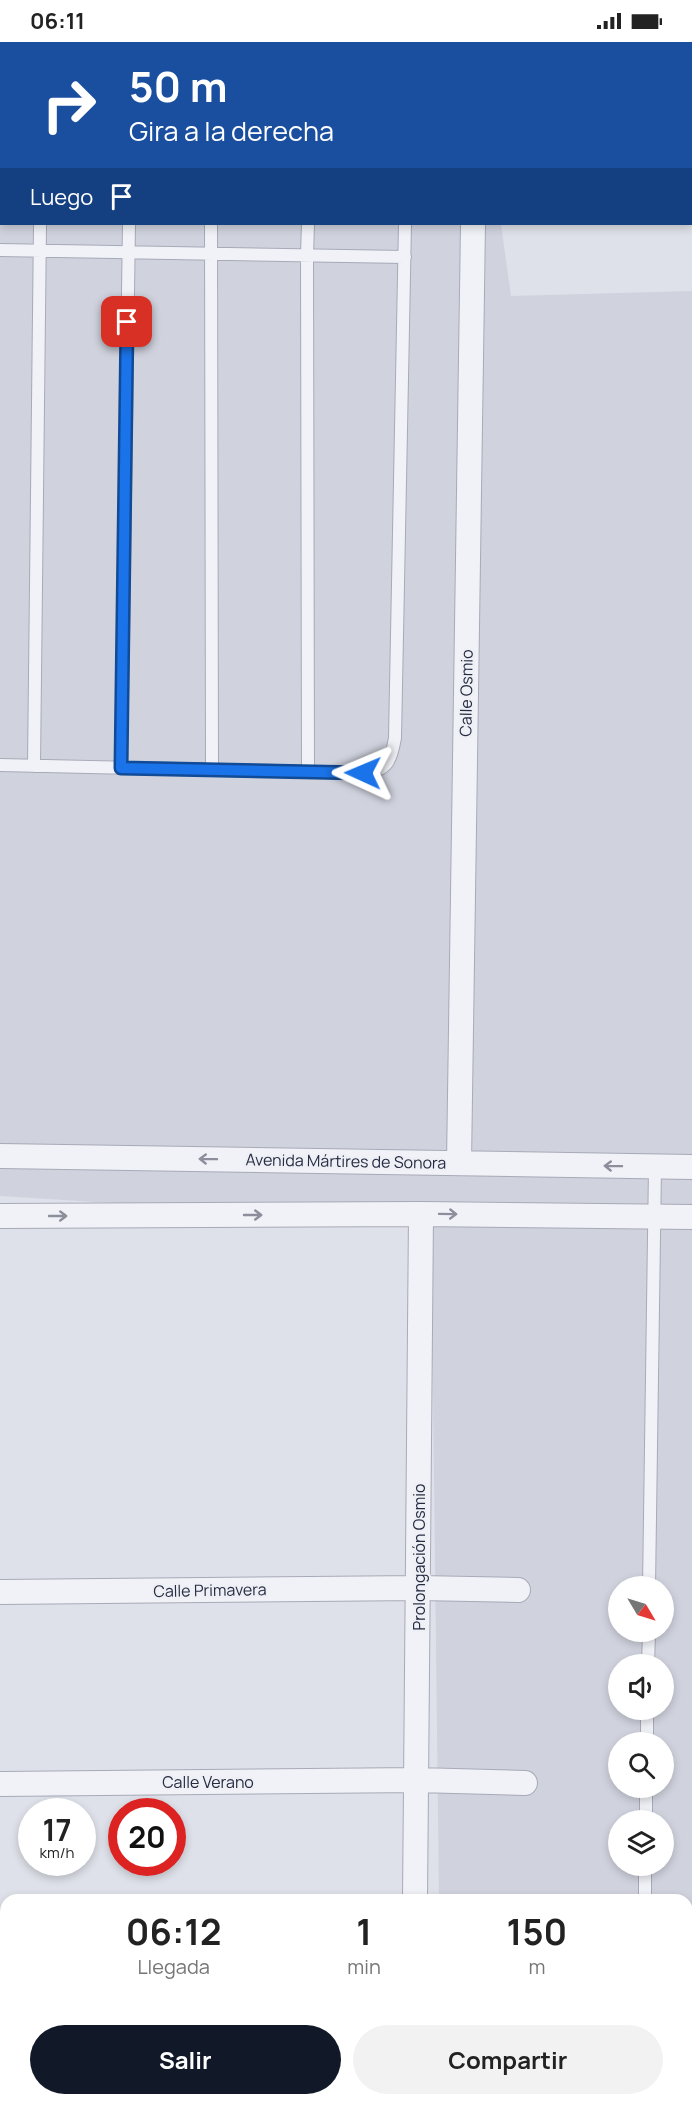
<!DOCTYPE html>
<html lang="es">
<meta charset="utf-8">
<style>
body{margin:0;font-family:Manrope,sans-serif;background:#f2f2f2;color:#222;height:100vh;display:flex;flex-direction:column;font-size:22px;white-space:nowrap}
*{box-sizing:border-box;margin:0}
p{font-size:20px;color:#767676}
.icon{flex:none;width:33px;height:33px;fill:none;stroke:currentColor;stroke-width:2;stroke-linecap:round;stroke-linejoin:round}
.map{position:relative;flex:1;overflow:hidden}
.details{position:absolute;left:0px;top:1852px;width:693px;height:212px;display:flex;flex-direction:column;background:#fff;border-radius:18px 18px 0 0;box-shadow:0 3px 9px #0003}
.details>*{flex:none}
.guide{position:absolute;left:0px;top:0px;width:693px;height:183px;box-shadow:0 3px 9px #0003;background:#1a4fa0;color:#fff;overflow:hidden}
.needle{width:39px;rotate:128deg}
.tools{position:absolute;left:608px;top:1534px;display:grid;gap:12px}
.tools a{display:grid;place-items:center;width:66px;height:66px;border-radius:50%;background:#fff;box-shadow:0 3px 9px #0003;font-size:30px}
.speed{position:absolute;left:18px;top:1756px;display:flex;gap:12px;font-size:30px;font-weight:700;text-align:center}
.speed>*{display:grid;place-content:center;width:78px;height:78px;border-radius:50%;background:#fff;box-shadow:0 3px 9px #0003;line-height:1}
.speed small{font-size:15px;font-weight:400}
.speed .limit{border:9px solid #d22;background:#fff;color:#111}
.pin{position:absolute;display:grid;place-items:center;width:51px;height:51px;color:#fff;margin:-26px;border-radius:12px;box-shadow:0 3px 9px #0006}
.me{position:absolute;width:66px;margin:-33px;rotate:271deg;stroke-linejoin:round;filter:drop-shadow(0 0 4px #0008)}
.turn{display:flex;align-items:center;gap:21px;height:126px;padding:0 30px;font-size:27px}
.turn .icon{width:78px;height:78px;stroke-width:2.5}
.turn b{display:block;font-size:42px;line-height:51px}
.then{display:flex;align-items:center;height:57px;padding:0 30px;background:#0003;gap:12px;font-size:22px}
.eta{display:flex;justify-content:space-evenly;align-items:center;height:102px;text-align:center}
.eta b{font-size:36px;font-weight:700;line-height:42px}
.button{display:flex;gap:12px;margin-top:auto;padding:12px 30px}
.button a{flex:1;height:69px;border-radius:36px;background:#111827;color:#fff;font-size:24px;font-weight:700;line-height:69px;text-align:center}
.button a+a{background:#f2f2f2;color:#222}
.status{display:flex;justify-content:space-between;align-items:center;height:42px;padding:0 30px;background:#fff;direction:ltr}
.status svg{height:16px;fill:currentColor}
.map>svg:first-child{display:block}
.built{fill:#d0d3de;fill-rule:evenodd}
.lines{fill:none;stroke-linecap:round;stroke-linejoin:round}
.lane-casing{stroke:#a7aab7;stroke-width:14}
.street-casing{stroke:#a7aab7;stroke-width:26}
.lane{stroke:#f1f2f7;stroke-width:12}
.street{stroke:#f1f2f7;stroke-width:24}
.oneway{stroke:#8c8e9c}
.route-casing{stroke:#114b97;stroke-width:15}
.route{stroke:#1a73e8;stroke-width:10}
.labels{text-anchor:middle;stroke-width:5;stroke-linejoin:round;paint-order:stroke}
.street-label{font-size:16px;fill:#262b41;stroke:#eef0f6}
</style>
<div class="status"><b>06:11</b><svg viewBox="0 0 49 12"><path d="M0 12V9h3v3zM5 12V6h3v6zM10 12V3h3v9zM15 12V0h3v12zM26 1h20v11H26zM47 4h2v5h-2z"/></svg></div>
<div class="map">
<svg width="692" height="2063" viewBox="0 0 692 2063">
<rect width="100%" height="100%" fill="#dee1e9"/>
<path class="built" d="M0 0 478 1 2 2V182H501L511 254 692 249V2063H441V2058H687V1858H439L431 1181 0 1154ZM618 1545H663V1590H618ZM618 1623H663V1668H618ZM618 1701H663V1746H618ZM618 1779H663V1824H618Z"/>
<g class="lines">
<g class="lane-casing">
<path id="lane" d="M46 2V0
M131 2V0
M215 2 216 0
M317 2V0
M409 2V0
M211 182 212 728
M0 208 405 215
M0 723 363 731C388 729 391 718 395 696L405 182
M34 724 40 182
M121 726 129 182
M308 730 307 213 308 182
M649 1545 655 1125
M648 1623 649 1590
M647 1701V1668
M646 1779V1746
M645 1858V1824
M642 2063V2058"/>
</g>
<g class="street-casing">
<path id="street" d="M476 2V0
M0 1114 692 1125
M459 1121 473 182
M0 1174 421 1172 692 1175
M0 1550 419 1546 518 1548
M0 1742 417 1738 525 1741
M415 1858 421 1172
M0 1938H6
M413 2063V2058"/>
</g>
<use href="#lane" class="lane"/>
<use href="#street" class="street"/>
</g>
<defs><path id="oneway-shaft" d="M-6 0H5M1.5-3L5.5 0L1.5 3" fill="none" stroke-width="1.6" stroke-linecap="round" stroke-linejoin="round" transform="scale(1.5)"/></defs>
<g class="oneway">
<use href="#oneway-shaft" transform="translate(208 1117) rotate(-179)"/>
<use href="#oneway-shaft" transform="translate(613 1124) rotate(-179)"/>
<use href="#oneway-shaft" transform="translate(448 1172) rotate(1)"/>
<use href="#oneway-shaft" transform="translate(253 1173)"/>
<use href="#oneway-shaft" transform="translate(58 1174)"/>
</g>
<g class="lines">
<g class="route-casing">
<path id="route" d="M127 280 121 726 363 731"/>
</g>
<use href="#route" class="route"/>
</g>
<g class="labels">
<g class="street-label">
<text transform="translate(466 651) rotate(-89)" y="6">Calle Osmio</text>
<text transform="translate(346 1119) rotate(1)" y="6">Avenida Mártires de Sonora</text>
<text transform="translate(419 1515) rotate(-90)" y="6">Prolongación Osmio</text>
<text transform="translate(210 1548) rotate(-1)" y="6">Calle Primavera</text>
<text x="208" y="1746">Calle Verano</text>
</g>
</g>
</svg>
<div class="tools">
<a><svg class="needle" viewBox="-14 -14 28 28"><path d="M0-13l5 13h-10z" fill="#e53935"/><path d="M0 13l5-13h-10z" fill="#767676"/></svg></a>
<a><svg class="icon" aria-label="sound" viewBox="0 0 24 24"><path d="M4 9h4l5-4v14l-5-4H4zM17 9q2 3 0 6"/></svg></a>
<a><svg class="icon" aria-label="search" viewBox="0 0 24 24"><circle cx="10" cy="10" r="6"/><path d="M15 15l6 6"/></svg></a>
<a><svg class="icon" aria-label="layers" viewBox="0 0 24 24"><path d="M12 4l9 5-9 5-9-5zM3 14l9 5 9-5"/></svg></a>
</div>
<div class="speed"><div>17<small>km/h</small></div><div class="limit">20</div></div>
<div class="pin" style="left:127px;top:280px;background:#d93025"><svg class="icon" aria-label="arrive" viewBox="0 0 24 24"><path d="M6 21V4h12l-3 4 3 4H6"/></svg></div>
<svg class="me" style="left:363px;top:731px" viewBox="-20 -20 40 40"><path d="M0-17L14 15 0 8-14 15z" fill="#1a73e8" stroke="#fff" stroke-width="4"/></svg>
<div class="guide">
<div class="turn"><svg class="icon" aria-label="right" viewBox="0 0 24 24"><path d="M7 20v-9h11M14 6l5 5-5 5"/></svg><div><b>50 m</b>Gira a la derecha</div></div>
<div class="then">Luego<svg class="icon" aria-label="arrive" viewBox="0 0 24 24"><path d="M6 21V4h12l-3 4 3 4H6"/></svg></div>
</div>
<section class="details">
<div class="eta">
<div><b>06:12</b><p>Llegada</p></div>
<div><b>1</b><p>min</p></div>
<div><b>150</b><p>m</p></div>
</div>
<div class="button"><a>Salir</a><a>Compartir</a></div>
</section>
</div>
